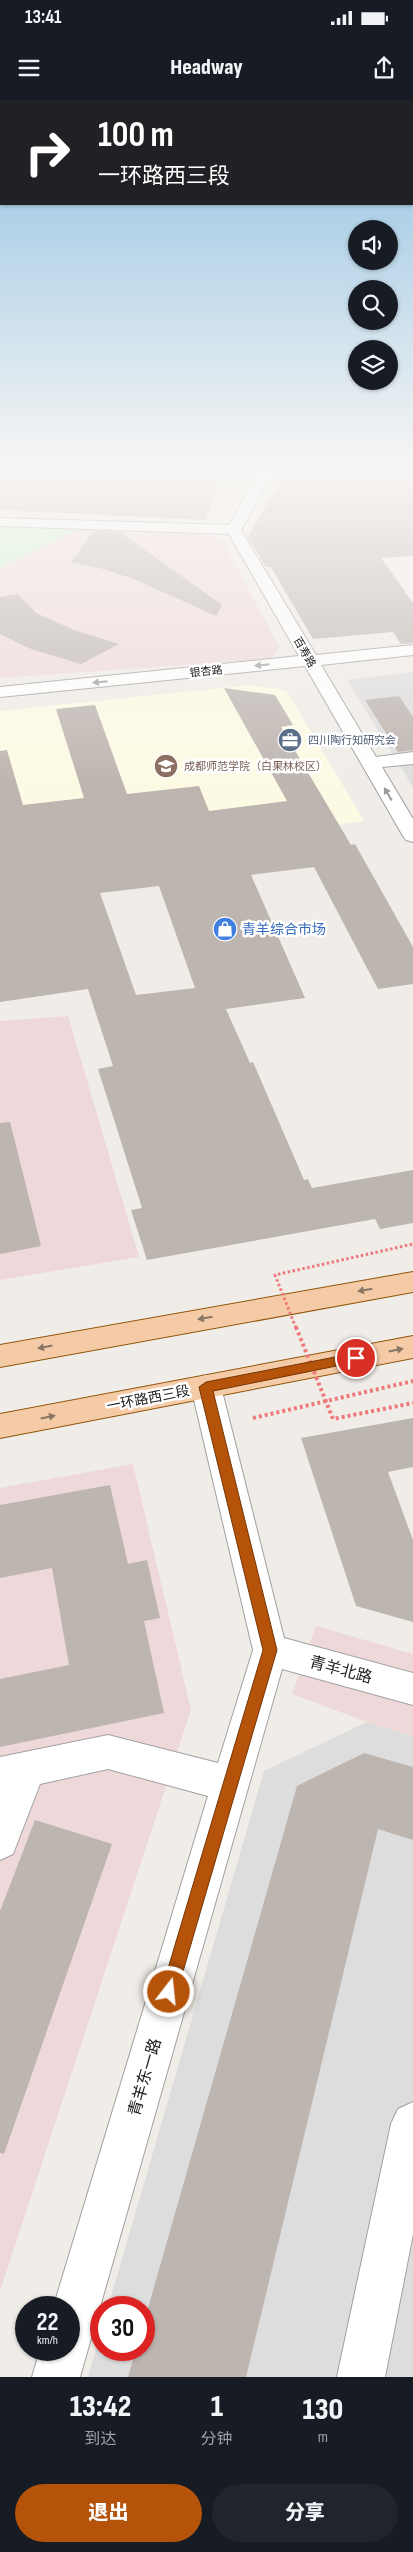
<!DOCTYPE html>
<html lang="zh">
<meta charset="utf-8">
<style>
body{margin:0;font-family:"Sofia Sans Condensed","Noto Sans SC",sans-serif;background:#20242c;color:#f1f3f6;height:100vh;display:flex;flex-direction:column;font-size:19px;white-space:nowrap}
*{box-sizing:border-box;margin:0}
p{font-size:16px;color:#9ea1a6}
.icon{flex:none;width:28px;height:28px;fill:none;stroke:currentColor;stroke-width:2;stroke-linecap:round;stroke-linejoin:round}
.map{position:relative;height:2277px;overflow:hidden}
.drawer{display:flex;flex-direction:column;background:#171b24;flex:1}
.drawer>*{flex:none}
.top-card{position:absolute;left:0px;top:0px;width:414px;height:105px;box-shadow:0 1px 4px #0004;background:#202124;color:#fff;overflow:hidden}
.buttons{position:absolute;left:348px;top:120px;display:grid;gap:10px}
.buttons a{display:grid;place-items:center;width:50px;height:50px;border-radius:50%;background:#171b24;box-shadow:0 1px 4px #0004;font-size:25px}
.speed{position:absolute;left:15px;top:2196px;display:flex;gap:10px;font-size:25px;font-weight:700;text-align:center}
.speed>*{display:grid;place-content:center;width:65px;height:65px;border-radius:50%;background:#171b24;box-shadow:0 1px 4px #0004;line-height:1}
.speed small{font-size:12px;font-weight:400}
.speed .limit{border:8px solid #d22;background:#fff;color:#111}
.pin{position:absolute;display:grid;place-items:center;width:42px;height:42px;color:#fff;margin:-21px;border:2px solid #fff;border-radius:50%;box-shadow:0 1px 5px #0007}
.me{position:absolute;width:55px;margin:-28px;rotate:16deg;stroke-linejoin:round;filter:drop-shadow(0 0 4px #0008)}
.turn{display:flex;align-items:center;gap:18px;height:105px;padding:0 15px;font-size:22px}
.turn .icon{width:65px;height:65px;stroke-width:2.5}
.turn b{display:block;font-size:35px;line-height:42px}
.eta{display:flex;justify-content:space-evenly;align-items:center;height:85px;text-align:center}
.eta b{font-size:30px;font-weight:800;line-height:35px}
.action{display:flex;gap:10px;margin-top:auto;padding:10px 15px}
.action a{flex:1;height:58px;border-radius:30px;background:#b45309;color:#fff;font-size:20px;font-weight:800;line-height:58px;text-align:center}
.action a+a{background:#20242c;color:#f1f3f6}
.status{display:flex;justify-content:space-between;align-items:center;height:35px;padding:0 25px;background:#171b24;direction:ltr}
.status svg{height:14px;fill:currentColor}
header{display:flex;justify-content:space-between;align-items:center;height:65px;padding:0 15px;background:#171b24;font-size:22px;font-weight:800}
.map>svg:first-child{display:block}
.residential{fill:#dedddd}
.commercial{fill:#efd8da}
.education{fill:#fdfae4}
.park{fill:#caf6c9}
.building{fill:#bdb5b0;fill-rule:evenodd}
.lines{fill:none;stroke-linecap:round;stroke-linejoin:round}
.minor-casing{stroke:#a1a1a1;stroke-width:2}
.major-casing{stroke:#90560c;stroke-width:2}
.path{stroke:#ef797a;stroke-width:4;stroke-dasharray:3 3;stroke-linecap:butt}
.minor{fill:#fff;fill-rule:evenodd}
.major{fill:#f5cba7;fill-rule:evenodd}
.path-bridge-far1{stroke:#ef797a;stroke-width:3;stroke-dasharray:2.5 2.5;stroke-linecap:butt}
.path-bridge{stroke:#ef797a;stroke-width:4;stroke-dasharray:3 3;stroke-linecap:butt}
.oneway{fill:#9b9b9b}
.oneway2{fill:#8a7664}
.route{fill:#b45309;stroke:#753606}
.labels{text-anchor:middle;stroke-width:5;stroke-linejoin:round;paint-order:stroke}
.far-street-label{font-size:11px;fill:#202020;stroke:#fff}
.far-service-label{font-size:11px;fill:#4e5e75;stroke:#fff;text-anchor:start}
.far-education-label{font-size:11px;fill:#785e54;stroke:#fff;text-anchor:start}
.shop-label{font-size:14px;fill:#366cbe;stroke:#fff;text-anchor:start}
.street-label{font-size:14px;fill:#202020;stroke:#fff}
.near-street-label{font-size:16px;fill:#202020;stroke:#fff}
</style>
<div class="status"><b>13:41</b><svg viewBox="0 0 49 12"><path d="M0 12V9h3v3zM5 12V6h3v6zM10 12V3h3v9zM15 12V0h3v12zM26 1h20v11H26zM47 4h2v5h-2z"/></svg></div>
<header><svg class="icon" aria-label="menu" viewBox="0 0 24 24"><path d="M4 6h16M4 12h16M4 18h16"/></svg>Headway<svg class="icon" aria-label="share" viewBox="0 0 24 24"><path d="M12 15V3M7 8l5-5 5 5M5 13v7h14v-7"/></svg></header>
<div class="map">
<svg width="413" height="2277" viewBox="0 0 413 2277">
<rect width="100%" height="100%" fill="#f0ece7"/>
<path class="residential" d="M413 572V687L347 580Z
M367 1622 413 1636V2277H88L101 2231V2250H144V2208L108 2207 264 1671Z"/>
<path class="commercial" d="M81 428 208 433 223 441 280 548 271 559 0 578V467Z
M68 916 139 1157 0 1180V921Z
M133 1364 191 1610 0 2191V1388Z
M316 1526 413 1554V1636L367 1622 292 1594Z"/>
<path class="education" d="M251 585 286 590 364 721 0 766V611Z"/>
<path class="park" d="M0 426 81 428 0 467Z"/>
<path class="building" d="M0 367H223L206 420 0 410Z
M288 367H413V456L381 458 413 503V543L401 544 393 532 313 539 271 467H266L248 437Z
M93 431 120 432 222 505 216 516 134 479 103 469 71 462Z
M18 494 36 513 74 530 119 544 81 564 31 549 0 534V497Z
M224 588 275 595 293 625 281 627 351 745 355 744 413 847V884L378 889 314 767 251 775 305 898 226 909 250 963 253 962 304 1080 308 1079 312 1088 413 1070V1123L380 1129 375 1119 147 1160 131 1110 142 1108 98 969 113 966 88 889 0 902V651L7 650 23 705 84 698 56 609 95 605 127 694 199 686 209 711 287 701ZM159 786 195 888 136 895 100 793Z
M399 596 413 617V650L398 652 365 600Z
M10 1022 41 1146 0 1154V1023Z
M413 1318V1367L388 1372 413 1440V1522L356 1506 301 1338Z
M110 1385 128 1464 147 1460 160 1518 144 1521 164 1613 0 1647V1579L69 1565 52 1468 0 1478V1405Z
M364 1653 413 1667V1740L378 1729 246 2277H128L136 2250H144V2222L297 1686Z
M35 1720 112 1744 4 2054 0 2053V1811Z"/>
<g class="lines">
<g class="minor-casing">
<path id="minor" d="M263 367H277L241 430 316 555 413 545V555L321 565 376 657 413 652V664L382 667 413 719V742L406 740 403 736 305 566 0 597V587L299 556 229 434 0 426V418L229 425Z
M206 1275 217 1279 221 1287 284 1538 413 1573V1605L282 1569 80 2277H32L40 2250H69V2208H53L208 1696 108 1669 40 1684 13 1754 0 1760V1657L108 1635 218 1663 253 1550 191 1287 195 1279Z
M413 2002V2134L385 2277H337L391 2024 398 2009Z"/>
</g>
<g class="major-casing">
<path id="major" d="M413 1172V1192L0 1267V1245Z
M413 1236V1258L0 1338V1314Z"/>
</g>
<path class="path" d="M253 1318 413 1281"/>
<use href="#minor" class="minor"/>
<use href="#major" class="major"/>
<path class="path-bridge-far1" d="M296 1228 275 1175 413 1144"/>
<path class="path-bridge" d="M296 1227 333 1319 413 1303"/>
</g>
<defs><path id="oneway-solid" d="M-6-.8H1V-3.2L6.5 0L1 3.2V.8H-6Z" transform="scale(1.25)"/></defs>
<g class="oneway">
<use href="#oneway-solid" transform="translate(262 565) rotate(174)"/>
<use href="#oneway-solid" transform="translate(100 582) rotate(174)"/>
<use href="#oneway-solid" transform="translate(388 694) rotate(-120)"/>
</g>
<g class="oneway2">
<use href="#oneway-solid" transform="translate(365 1190) rotate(170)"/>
<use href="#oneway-solid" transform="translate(205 1218) rotate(170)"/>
<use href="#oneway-solid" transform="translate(45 1247) rotate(169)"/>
<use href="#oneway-solid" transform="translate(396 1250) rotate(-11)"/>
<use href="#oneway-solid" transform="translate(48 1317) rotate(-11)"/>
</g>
<linearGradient id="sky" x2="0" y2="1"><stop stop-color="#8fc1e2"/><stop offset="0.54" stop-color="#f8f6f4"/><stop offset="1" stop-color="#f8f6f4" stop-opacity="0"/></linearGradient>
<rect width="413" height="685" fill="url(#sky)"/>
<path class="route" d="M356 1253 361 1254 363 1258 361 1261 213 1291 277 1550 177 1892 175 1898 169 1900 163 1898 161 1892 263 1550 199 1287 206 1282Z"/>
<defs>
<g id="office-disc" transform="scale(1.25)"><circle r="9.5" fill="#5c6f8a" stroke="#fff"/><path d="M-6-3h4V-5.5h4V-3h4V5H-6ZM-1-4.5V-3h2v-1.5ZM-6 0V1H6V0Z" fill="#fff"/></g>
<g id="university-disc" transform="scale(1.25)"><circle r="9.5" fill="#8d6e63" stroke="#fff"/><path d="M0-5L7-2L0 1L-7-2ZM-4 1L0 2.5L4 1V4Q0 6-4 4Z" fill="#fff"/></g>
<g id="shop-disc" transform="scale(1.25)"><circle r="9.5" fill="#3f7fe0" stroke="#fff"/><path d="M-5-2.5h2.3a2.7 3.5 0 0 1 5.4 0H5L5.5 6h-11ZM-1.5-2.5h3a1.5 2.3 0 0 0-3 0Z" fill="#fff"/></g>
</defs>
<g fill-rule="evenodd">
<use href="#office-disc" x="290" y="640"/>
<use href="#university-disc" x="166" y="666"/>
<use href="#shop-disc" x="225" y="829"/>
</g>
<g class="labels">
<g class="far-street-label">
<text transform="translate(305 552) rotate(60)" y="4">百寿路</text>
<text transform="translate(206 571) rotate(-6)" y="4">银杏路</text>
</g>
<g class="far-service-label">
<text x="308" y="644">四川陶行知研究会</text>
</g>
<g class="far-education-label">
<text x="184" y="670">成都师范学院（白果林校区）</text>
</g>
<g class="shop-label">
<text x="242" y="834">青羊综合市场</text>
</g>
<g class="street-label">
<text transform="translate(148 1298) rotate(-11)" y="5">一环路西三段</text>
</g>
<g class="near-street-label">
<text transform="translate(341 1569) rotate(15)" y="6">青羊北路</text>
<text transform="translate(144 1977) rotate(-74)" y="6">青羊东一路</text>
</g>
</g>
</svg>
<div class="buttons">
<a><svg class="icon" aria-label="sound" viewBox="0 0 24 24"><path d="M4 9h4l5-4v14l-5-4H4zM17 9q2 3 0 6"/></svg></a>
<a><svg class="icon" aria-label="search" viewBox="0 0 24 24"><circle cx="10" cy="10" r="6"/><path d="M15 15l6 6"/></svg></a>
<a><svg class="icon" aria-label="layers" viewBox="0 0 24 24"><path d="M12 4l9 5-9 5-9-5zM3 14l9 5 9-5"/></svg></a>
</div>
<div class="speed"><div>22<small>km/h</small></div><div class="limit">30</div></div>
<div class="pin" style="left:356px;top:1258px;background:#d93025"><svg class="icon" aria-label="arrive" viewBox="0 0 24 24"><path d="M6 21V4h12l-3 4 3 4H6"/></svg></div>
<svg class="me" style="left:169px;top:1892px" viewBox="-20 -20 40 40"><circle r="17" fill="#b45309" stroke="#fff" stroke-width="3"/><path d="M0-11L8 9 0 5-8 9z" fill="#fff"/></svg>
<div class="top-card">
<div class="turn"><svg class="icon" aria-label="right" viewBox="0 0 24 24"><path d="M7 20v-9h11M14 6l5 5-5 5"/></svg><div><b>100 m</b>一环路西三段</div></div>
</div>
</div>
<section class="drawer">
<div class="eta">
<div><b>13:42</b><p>到达</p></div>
<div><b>1</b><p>分钟</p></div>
<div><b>130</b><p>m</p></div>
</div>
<div class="action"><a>退出</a><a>分享</a></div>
</section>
